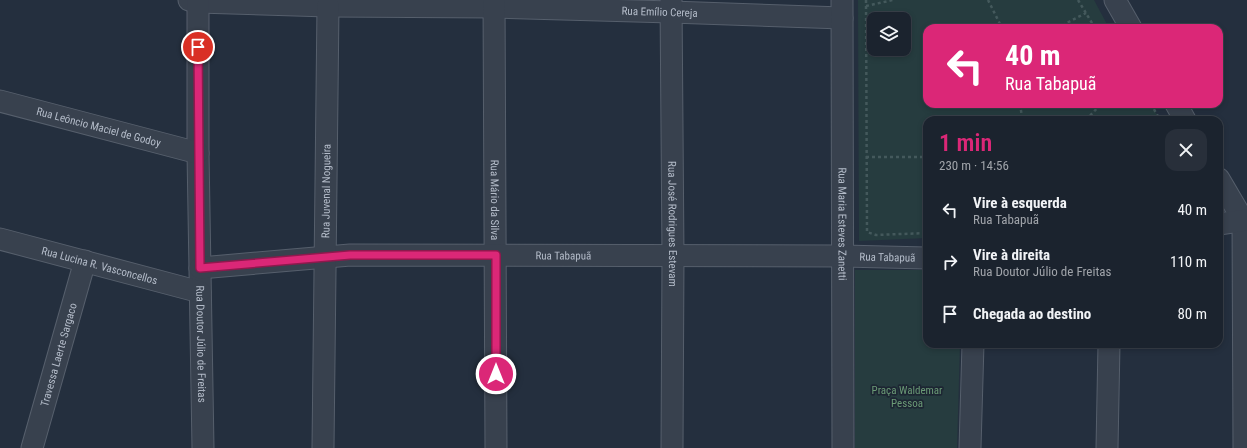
<!DOCTYPE html>
<html lang="pt">
<meta charset="utf-8">
<style>
body{margin:0;font-family:"Roboto Condensed",sans-serif;background:#282f3a;color:#f1f3f6;height:100vh;display:flex;flex-direction:column;font-size:15px;white-space:nowrap}
*{box-sizing:border-box;margin:0}
p{font-size:13px;color:#a0a4aa}
.icon{flex:none;width:22px;height:22px;fill:none;stroke:currentColor;stroke-width:2;stroke-linecap:round;stroke-linejoin:round}
.map{position:relative;flex:1;overflow:hidden}
.drawer{position:absolute;left:923px;top:116px;width:300px;height:232px;display:flex;flex-direction:column;background:#1b232e;border-radius:12px;box-shadow:0 2px 6px #0003,0 0 0 1px #39404a}
.drawer>*{flex:none}
.banner{position:absolute;left:923px;top:24px;width:300px;height:84px;border-radius:12px;box-shadow:0 2px 6px #0003,0 0 0 1px #39404a;background:#db2777;color:#fff;overflow:hidden}
.controls{position:absolute;left:867px;top:12px;display:grid;gap:8px}
.controls a{display:grid;place-items:center;width:44px;height:44px;border-radius:8px;background:#1b232e;box-shadow:0 2px 6px #0003,0 0 0 1px #39404a;font-size:20px}
.pin{position:absolute;display:grid;place-items:center;width:34px;height:34px;color:#fff;margin:-17px;border:2px solid #fff;border-radius:50%;box-shadow:0 1px 4px #0007}
.me{position:absolute;width:44px;margin:-22px;rotate:0deg;stroke-linejoin:round;filter:drop-shadow(0 0 3px #0008)}
.turn{display:flex;align-items:center;gap:14px;height:84px;padding:0 16px;font-size:18px}
.turn .icon{width:52px;height:52px;stroke-width:2.5}
.turn b{display:block;font-size:28px;line-height:34px}
.round{display:grid;place-items:center;flex:none;width:42px;height:42px;border-radius:12px;background:#282f3a}
.head{display:flex;align-items:center;justify-content:space-between;height:68px;padding:0 16px}
h1{font-size:24px;font-weight:600;line-height:30px;color:#db2777}
ul{padding:0;list-style:none}
li{display:flex;align-items:center;gap:12px;height:52px;padding:0 16px}
li div{flex:1}
li b{display:block;font-size:15px}
li em{font-style:normal}
.map>svg:first-child{display:block}
.green{fill:#263c3f;fill-rule:evenodd}
.lines{fill:none;stroke-linecap:round;stroke-linejoin:round}
.minor-casing{stroke:#565f6c;stroke-width:23}
.path{stroke:#44595c;stroke-width:2.5;stroke-dasharray:3 3;stroke-linecap:butt}
.minor{stroke:#38414e;stroke-width:21}
.route-casing{stroke:#8e194d;stroke-width:10}
.route{stroke:#db2777;stroke-width:7}
.labels{text-anchor:middle;stroke-width:3.5;stroke-linejoin:round;paint-order:stroke}
.street-label{font-size:11px;fill:#b4bcc9;stroke:#1d2633}
.park-label{font-size:11px;fill:#6b9a76;stroke:#1d2633}
</style>
<div class="map">
<svg width="1247" height="448" viewBox="0 0 1247 448">
<rect width="100%" height="100%" fill="#242f3e"/>
<path class="green" d="M858 0H1094L1109 28H927V104H1151L1160 120H927V238L859 241ZM874 19H904V49H874Z
M855 270H927V344H960L957 448H855Z"/>
<g class="lines">
<g class="minor-casing">
<g id="minor">
<path id="s1" d="M189 0 198 2 328 6 494 7 671 12 842 18"/>
<path id="s2" d="M198 0V153L203 448"/>
<path id="s3" d="M494 0 496 448"/>
<path id="s4" d="M671 0 673 256 672 448"/>
<path id="s5" d="M842 0 843 448"/>
<path d="M1115 0 1131 28"/>
<path id="s6" d="M0 101 198 153"/>
<path d="M1176 104 1185 120"/>
<path d="M1219 179 1243 220 1244 448"/>
<path d="M1219 224 1247 220"/>
<path id="s7" d="M0 239 200 292"/>
<path id="s8" d="M200 268 350 255 843 256 927 258"/>
<path id="s9" d="M32 448 85 261"/>
<path id="s10" d="M323 448 328 6"/>
<path d="M970 448 973 344"/>
<path d="M1107 448 1109 344"/>
</g>
</g>
<path class="path" d="M866 0 867 232 876 235 927 233
M988 0 1002 28
M1078 0 1095 28
M866 6 893 0
M1057 28 1086 13
M1020 104 1022 117 1020 120
M1151 104 1160 120
M1086 120 1101 104
M866 157H927"/>
<use href="#minor" class="minor"/>
</g>
<g class="lines">
<g class="route-casing">
<path id="route" d="M198 47 200 268 350 255H496V374"/>
</g>
<use href="#route" class="route"/>
</g>
<g class="labels">
<g class="street-label">
<text dy="4" stroke="none"><textPath href="#s1" startOffset="471">Rua Emílio Cereja</textPath></text>
<text dy="4" stroke="none"><textPath href="#s6" startOffset="102">Rua Leôncio Maciel de Godoy</textPath></text>
<text dy="4" stroke="none"><textPath href="#s10" startOffset="257">Rua Juvenal Nogueira</textPath></text>
<text dy="4" stroke="none"><textPath href="#s3" startOffset="200">Rua Mário da Silva</textPath></text>
<text dy="4" stroke="none"><textPath href="#s4" startOffset="224">Rua José Rodrigues Estevam</textPath></text>
<text dy="4" stroke="none"><textPath href="#s5" startOffset="224">Rua Maria Esteves Zanetti</textPath></text>
<text dy="4" stroke="none"><textPath href="#s8" startOffset="364">Rua Tabapuã</textPath></text>
<text dy="4" stroke="none"><textPath href="#s8" startOffset="688">Rua Tabapuã</textPath></text>
<text dy="4" stroke="none"><textPath href="#s7" startOffset="103">Rua Lucina R. Vasconcellos</textPath></text>
<text dy="4" stroke="none"><textPath href="#s2" startOffset="344">Rua Doutor Júlio de Freitas</textPath></text>
<text dy="4" stroke="none"><textPath href="#s9" startOffset="97">Travessa Laerte Sargaco</textPath></text>
</g>
<g class="park-label">
<text x="907" y="394">Praça Waldemar<tspan x="907" dy="13">Pessoa</tspan></text>
</g>
</g>
</svg>
<div class="controls">
<a><svg class="icon" aria-label="layers" viewBox="0 0 24 24"><path d="M12 4l9 5-9 5-9-5zM3 14l9 5 9-5"/></svg></a>
</div>
<div class="pin" style="left:198px;top:47px;background:#d93025"><svg class="icon" aria-label="arrive" viewBox="0 0 24 24"><path d="M6 21V4h12l-3 4 3 4H6"/></svg></div>
<svg class="me" style="left:496px;top:374px" viewBox="-20 -20 40 40"><circle r="17" fill="#db2777" stroke="#fff" stroke-width="3"/><path d="M0-11L8 9 0 5-8 9z" fill="#fff"/></svg>
<div class="banner">
<div class="turn"><svg class="icon" aria-label="left" viewBox="0 0 24 24"><path d="M17 20v-9H6M10 6l-5 5 5 5"/></svg><div><b>40 m</b>Rua Tabapuã</div></div>
</div>
<section class="drawer">
<div class="head"><div><h1>1 min</h1><p>230 m · 14:56</p></div><a class="round"><svg class="icon" aria-label="close" viewBox="0 0 24 24"><path d="M6 6l12 12M18 6L6 18"/></svg></a></div>
<ul>
<li><svg class="icon" aria-label="left" viewBox="0 0 24 24"><path d="M17 20v-9H6M10 6l-5 5 5 5"/></svg><div><b>Vire à esquerda</b><p>Rua Tabapuã</p></div><em>40 m</em></li>
<li><svg class="icon" aria-label="right" viewBox="0 0 24 24"><path d="M7 20v-9h11M14 6l5 5-5 5"/></svg><div><b>Vire à direita</b><p>Rua Doutor Júlio de Freitas</p></div><em>110 m</em></li>
<li><svg class="icon" aria-label="arrive" viewBox="0 0 24 24"><path d="M6 21V4h12l-3 4 3 4H6"/></svg><div><b>Chegada ao destino</b></div><em>80 m</em></li>
</ul>
</section>
</div>
